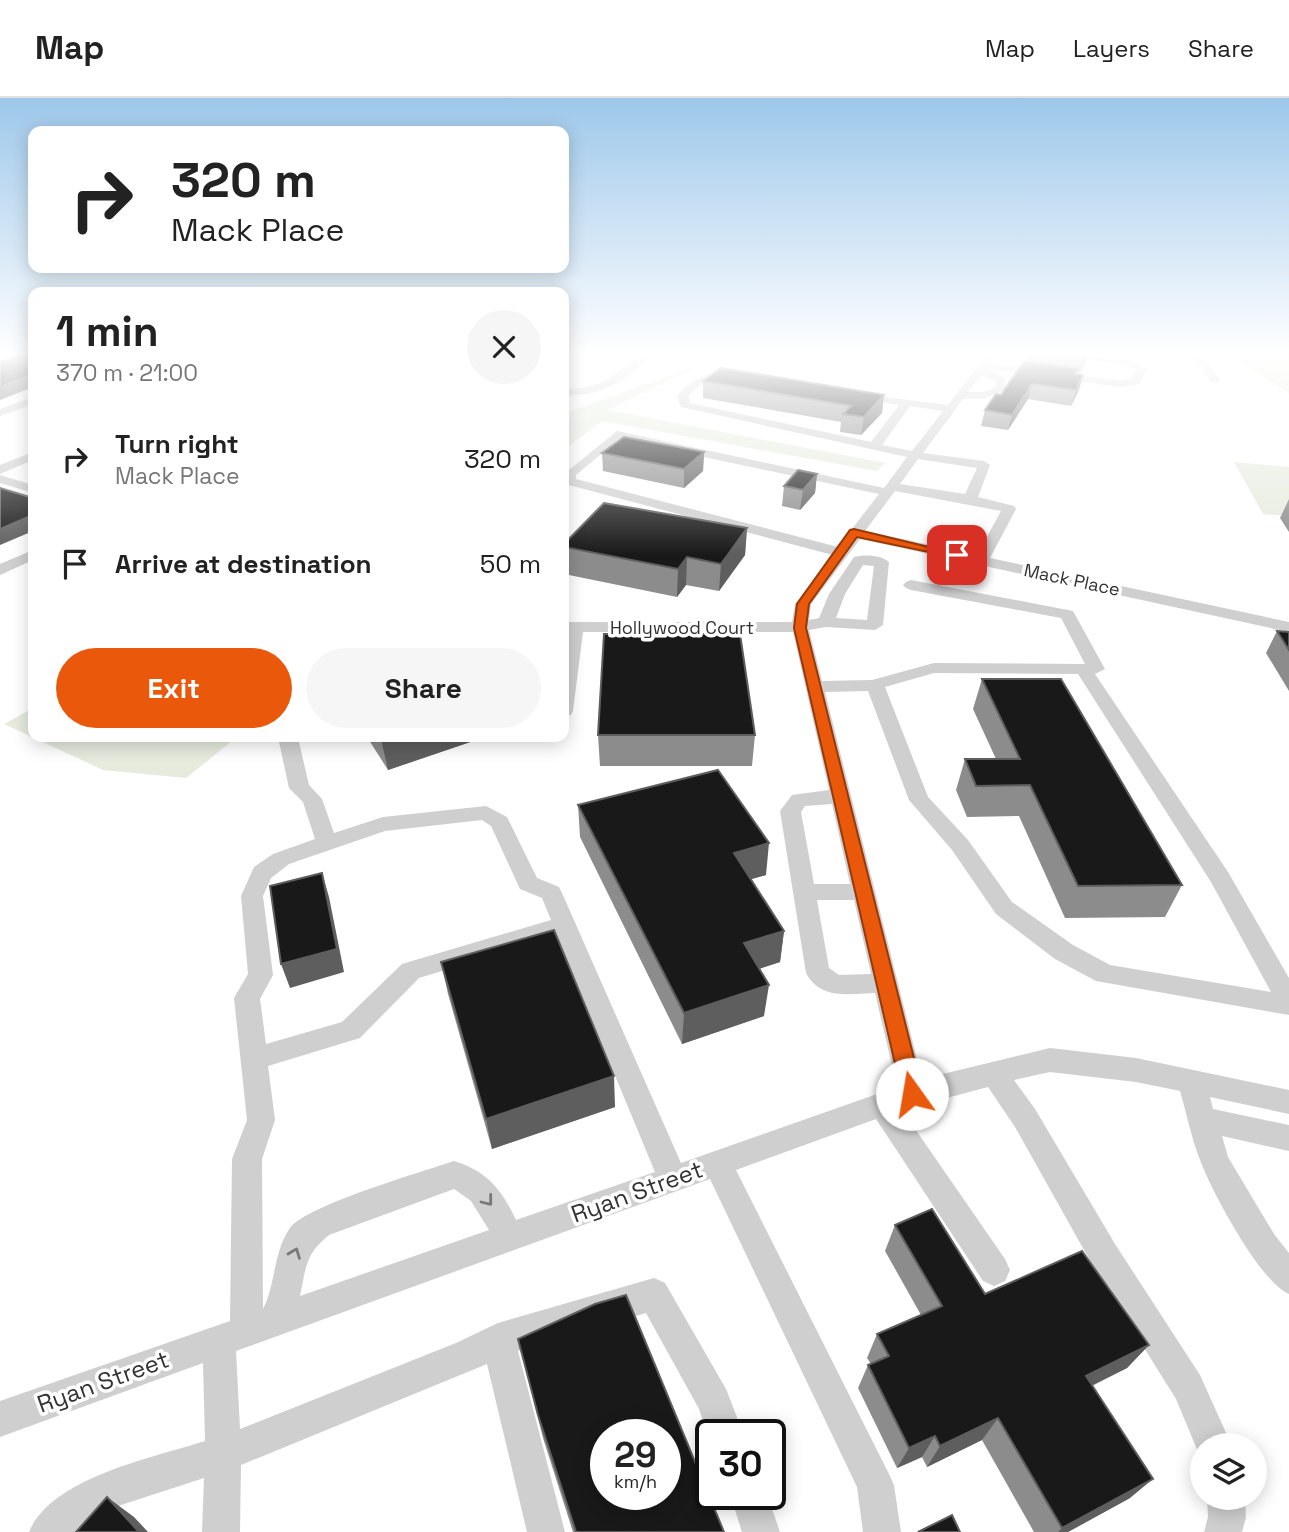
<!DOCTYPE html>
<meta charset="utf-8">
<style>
body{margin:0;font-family:"Space Grotesk",sans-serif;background:#f6f6f6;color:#222;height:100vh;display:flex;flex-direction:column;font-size:26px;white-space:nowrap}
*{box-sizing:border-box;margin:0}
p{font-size:23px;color:#767676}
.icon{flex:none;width:38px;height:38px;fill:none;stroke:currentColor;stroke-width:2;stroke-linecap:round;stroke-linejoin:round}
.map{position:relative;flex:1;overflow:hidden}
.details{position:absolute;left:28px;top:189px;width:541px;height:455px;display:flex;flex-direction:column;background:#fff;border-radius:14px;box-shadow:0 4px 18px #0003}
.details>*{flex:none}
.guide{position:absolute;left:28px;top:28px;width:541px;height:147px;border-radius:14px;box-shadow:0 4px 18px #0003;background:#fff;color:#222;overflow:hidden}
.tools{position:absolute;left:1190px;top:1335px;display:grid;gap:14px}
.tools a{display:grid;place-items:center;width:77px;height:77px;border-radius:50%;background:#fff;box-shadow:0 4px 18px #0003;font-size:35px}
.speed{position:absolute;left:590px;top:1321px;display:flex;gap:14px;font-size:35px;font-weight:700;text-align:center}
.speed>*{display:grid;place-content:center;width:91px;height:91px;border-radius:50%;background:#fff;box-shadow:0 4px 18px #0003;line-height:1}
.speed small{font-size:18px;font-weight:400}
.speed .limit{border:4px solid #111;border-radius:10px;background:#fff;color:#111}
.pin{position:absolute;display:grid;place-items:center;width:60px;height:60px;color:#fff;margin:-30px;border-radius:14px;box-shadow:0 4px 10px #0006}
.me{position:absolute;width:77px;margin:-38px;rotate:347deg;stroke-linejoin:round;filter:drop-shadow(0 0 5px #0008)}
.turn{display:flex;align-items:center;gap:24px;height:147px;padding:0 28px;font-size:32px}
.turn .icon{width:91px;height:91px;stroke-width:2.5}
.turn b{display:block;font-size:49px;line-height:60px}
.round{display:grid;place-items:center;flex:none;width:74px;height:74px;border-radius:37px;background:#f6f6f6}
.summary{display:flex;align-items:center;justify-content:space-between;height:119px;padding:0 28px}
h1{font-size:42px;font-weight:700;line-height:52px}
.action{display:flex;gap:14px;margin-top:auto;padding:14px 28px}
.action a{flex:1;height:80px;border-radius:42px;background:#ea580c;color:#fff;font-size:28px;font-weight:700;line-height:80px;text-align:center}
.action a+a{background:#f6f6f6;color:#222}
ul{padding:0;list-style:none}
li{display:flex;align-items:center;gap:21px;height:105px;padding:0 28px}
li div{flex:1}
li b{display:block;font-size:26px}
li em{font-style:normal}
header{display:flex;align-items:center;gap:42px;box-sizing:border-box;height:98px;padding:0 35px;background:#fff;border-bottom:2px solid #e0e0e0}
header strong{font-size:33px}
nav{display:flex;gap:38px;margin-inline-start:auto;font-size:24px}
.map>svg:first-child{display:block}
.green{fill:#e6ebde}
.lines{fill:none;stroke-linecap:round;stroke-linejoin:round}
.minor{fill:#cfcfcf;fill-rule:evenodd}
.wall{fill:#8c8c8c}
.shaded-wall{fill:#5e5e5e}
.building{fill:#191919;stroke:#5e5e5e;stroke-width:2;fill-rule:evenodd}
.oneway{stroke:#797979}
.route{fill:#ea580c;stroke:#983908;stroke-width:2}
.labels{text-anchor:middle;stroke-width:7;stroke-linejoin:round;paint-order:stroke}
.far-street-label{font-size:18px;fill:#323232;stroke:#fff}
.near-street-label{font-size:24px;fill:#323232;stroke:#fff}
</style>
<header>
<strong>Map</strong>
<nav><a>Map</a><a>Layers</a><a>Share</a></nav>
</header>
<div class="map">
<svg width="1289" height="1434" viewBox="0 0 1289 1434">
<rect width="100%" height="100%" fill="#fff"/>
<path class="green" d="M1231 257H1289V295Z
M717 260 607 312 885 365 877 373 603 323 564 351V316Z
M1234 364 1289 369V418L1263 416Z
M33 610V639H237L186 680 103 672 4 626Z"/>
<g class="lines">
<path class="minor" d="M639 257H650C626 284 600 299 564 297V291C600 291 613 280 639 257Z
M986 257H996L990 265 1120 283 1131 281 1136 272 1125 267 1073 260 1068 257 1127 261 1147 271 1139 286 1120 289 986 270 1004 279 1007 292 985 300 963 301 923 355 984 363 990 367 978 399 1014 408 1016 411 990 460 1289 524V534L860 441 811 506 809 522 819 520 829 496 854 459C864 456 882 457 889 464L883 527 875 532 826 529 809 532 822 583 872 582 934 565 1085 566 1061 520 911 492 906 490 903 487 906 484 911 482 1073 513 1105 571 1095 576 1228 774 1289 880V917L1096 883 1055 861 996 816 952 752 909 702 868 593 825 594 922 981 1050 950 1136 960 1289 992V1016L1210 999 1213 1011 1289 1027V1053L1222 1038 1228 1059 1274 1136 1289 1155V1196C1261 1185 1214 1097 1202 1067 1192 1043 1187 1017 1180 993L1136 984 1050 974 1014 982 1035 1011 1115 1146 1200 1277 1232 1348H1202L1201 1361 1176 1301 1093 1168 1015 1029 988 989 902 1012 1005 1161 1010 1172 1005 1183 994 1188 983 1183 876 1021 736 1072 888 1374 894 1387 901 1434H863L857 1389 710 1081 236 1253 240 1331 456 1245 498 1225 654 1180 665 1185 726 1291 744 1337H710V1343L699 1311 646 1215 518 1253 565 1434H527L487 1266 241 1367 240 1434H202L204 1380 118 1408 76 1434H29C52 1379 153 1360 205 1343L203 1265 0 1339V1303L230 1223 232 1061 247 1022 234 900 248 876 241 798 254 769 273 756 315 741 303 704 289 690 279 644 282 640 292 639 299 644 309 687 322 701 334 735 383 719 486 708 507 719 537 780 559 789 562 795 681 1065 897 989 875 895C849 896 820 902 806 875L780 713 792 697 829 692 793 534H583L573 613 571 617 564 618V543L566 534H564V524H792L795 506 833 457 565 386 564 376 617 333 884 390 907 359 681 309 677 299C689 281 720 266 740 279L739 281C718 283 702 281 688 299L690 305 871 344 899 307 853 299V295L948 307ZM981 277 995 283 997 289 983 294H968ZM910 308 943 313 912 353 882 347ZM619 341 879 396 838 449 576 381V377ZM918 361 977 370 965 396 900 386ZM895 393 1001 413 977 457 865 433ZM863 467 874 468 867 522 836 520 845 496ZM934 575 1078 576 1211 784 1271 894 1110 867 1073 847 1012 804 968 742 928 699 885 589ZM832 706 850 786H814L801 714 805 708ZM482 722 491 728 520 791 542 800 551 822 402 866 342 924 266 946 260 901 273 877 263 798 271 780 289 766 385 733ZM817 802H854L871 876 839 877 829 870ZM557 838 655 1074 516 1122C502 1092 487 1073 454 1063 422 1074 307 1107 290 1130 273 1154 276 1186 263 1211L262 1061 275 1022 268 968 360 940 419 880ZM454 1091 471 1103 489 1132 300 1198C306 1170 305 1156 329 1137Z
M1187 257H1202L1220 282 1219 284H1211L1194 261Z
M33 299V306L0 318V311Z
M33 354V362L0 376V367Z
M0 377 33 387V395L0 385Z
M33 452V462L0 477V466Z
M730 1396H767L780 1434H742Z
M1207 1400H1245L1246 1419 1242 1434H1204L1208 1419Z"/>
</g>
<path class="wall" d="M1029 257H1087L1085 265 1080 275 1077 274 1079 292 1071 308 1028 301 1008 332 981 328 985 312 1001 297 1028 264Z
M703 283 884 297 882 315 861 337 840 334 841 324 703 300Z
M704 354 703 373 684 390 603 373 602 355Z
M798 372 817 376 815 395 800 412 782 408 784 388Z
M1289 401V434L1280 420Z
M747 430 745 457 719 493 686 487 677 499 564 476V446Z
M1277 533 1289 534V593L1266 555Z
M982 581 1182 787 1165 819 1065 820 1019 718 967 719 956 692 965 661H996L973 611Z
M598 637H755L752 668H600Z
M367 639H485L388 672Z
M578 707 766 777 751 781 784 833 780 864 759 871 764 918 682 946 580 739Z
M441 864 615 1009 492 1051 448 896Z
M895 1127 985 1196 1149 1247 1127 1270 1092 1288 1130 1400 1068 1434H1034L982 1342 927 1369 922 1359 897 1370 858 1290 868 1267 871 1266 867 1260 877 1236 921 1217 885 1153Z
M518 1241 724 1434H573L543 1340Z"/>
<path class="shaded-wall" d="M1085 257H1087L1085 265 1080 275Z
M33 276V289L0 302V289Z
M1083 277 1079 292 1071 308 1076 292Z
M1032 286 1028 301 1008 332 1012 317Z
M884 297 882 315 861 337 864 319Z
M704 354 703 373 684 390V371Z
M817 376 815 395 800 412 803 392Z
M33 417V433L0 447V431Z
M747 430 745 457 719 493 721 466Z
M687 459 686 487 677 499 678 471Z
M388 639H485L388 672 381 641Z
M769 745 766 777 731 787 734 755Z
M322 775 329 799 344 874 290 890 281 866Z
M784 833 780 864 740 877 744 845Z
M769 887 764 918 682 946 684 915Z
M614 978 615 1009 492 1051 486 1021Z
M1149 1247 1127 1270 1066 1300 1086 1278Z
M998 1320 982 1342 927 1369 940 1348Z
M935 1338 922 1359 897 1370 909 1350Z
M1153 1381 1130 1400 1068 1434H1058L1062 1430Z
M107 1399 134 1419 148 1434H139Z"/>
<path class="building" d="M20 257H33V276L0 289V264Z
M1024 263 1078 270 1075 276 1083 277 1076 292 1032 286 1012 317 985 312 996 296 1001 297Z
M721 270 884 297 864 319 843 316 851 308 703 283Z
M624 339 704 354 684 371 602 355Z
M798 372 817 376 803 392 784 388Z
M0 390 33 400V417L0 431Z
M604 405 747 430 721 466 687 459 678 471 564 449V446Z
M1277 533 1289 534V552Z
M604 536H740L755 637H598Z
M982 581H1061L1182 787 1078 788 1030 687 976 688 965 661H1020Z
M718 672 769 745 734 755 784 833 744 845 769 887 684 915 578 707Z
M322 775 337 851 281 866 270 788Z
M554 832 614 978 486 1021 441 864Z
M932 1111 985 1196 1082 1153 1149 1247 1086 1278 1153 1381 1062 1430 998 1320 940 1348 935 1338 909 1350 868 1267 889 1258 877 1236 942 1208 895 1127Z
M626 1197 724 1434H576L538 1317 518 1241 595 1206ZM606 1337H665V1396H606Z
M107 1399 139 1434H76Z
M952 1417 960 1434H918Z"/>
<defs><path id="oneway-chevron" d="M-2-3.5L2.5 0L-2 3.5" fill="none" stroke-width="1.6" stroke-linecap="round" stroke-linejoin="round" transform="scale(1.75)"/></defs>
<g class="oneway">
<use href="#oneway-chevron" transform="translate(488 1103) rotate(52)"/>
<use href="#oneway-chevron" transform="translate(295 1155) rotate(-69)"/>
</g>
<linearGradient id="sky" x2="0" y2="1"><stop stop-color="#9dc7ea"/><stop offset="0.56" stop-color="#fff"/><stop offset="1" stop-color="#fff" stop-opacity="0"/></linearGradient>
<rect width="1289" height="457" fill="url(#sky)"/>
<path class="route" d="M854 431 962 457 957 460 857 439 809 506 806 530 923 996 920 1003 912 1006 905 1003 902 996 794 530 797 506 850 432Z"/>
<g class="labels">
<g class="far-street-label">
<text transform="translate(1072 482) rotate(12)" y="6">Mack Place</text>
<text x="682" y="536">Hollywood Court</text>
</g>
<g class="near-street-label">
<text transform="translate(637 1094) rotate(-20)" y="8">Ryan Street</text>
<text transform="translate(103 1284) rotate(-20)" y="8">Ryan Street</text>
</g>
</g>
</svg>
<div class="tools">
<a><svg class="icon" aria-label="layers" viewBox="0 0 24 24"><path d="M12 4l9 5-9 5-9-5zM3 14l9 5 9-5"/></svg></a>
</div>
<div class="speed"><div>29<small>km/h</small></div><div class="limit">30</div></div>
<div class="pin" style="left:957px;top:457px;background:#d93025"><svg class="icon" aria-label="arrive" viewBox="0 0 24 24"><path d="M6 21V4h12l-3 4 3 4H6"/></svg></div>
<svg class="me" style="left:912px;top:996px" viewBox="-20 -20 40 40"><circle r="19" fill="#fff"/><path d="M0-13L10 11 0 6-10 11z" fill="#ea580c"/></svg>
<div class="guide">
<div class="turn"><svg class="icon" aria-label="right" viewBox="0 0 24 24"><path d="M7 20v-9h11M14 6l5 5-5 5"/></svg><div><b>320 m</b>Mack Place</div></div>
</div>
<section class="details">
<div class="summary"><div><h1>1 min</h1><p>370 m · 21:00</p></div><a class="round"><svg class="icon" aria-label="close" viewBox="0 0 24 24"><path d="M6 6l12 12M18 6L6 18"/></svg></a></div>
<ul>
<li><svg class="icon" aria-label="right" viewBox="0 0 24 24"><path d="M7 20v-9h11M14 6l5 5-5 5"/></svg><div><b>Turn right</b><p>Mack Place</p></div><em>320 m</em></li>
<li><svg class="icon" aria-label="arrive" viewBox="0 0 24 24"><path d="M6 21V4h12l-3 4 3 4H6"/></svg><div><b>Arrive at destination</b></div><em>50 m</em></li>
</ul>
<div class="action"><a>Exit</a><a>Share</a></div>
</section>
</div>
